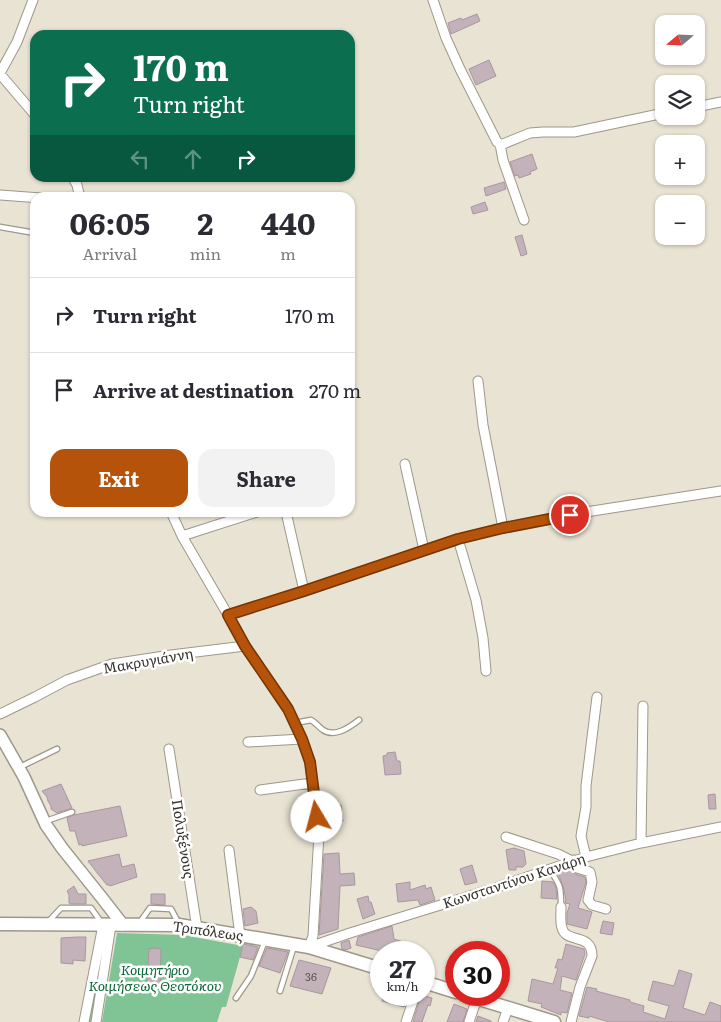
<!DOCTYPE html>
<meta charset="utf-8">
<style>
body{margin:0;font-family:Literata,serif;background:#f2f2f3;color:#2b2b33;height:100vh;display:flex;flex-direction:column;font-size:19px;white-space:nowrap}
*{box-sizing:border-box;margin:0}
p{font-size:16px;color:#7c7c81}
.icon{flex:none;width:28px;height:28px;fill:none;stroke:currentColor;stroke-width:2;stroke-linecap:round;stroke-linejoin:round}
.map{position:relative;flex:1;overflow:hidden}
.sheet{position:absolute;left:30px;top:192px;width:325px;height:325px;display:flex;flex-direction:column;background:#fff;border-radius:15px;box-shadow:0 1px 4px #0004}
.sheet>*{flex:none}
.top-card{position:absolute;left:30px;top:30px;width:325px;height:152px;border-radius:15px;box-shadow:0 1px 4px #0004;background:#0b6e4f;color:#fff;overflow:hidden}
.needle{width:32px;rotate:251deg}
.fabs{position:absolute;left:655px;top:15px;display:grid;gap:10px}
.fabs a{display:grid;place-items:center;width:50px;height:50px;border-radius:10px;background:#fff;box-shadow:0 1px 4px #0004;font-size:25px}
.speed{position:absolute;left:370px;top:941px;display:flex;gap:10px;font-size:25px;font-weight:700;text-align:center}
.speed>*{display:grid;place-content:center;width:65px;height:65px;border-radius:50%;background:#fff;box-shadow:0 1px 4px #0004;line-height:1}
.speed small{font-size:12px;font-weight:400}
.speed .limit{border:8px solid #d22;background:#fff;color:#111}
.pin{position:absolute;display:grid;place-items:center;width:42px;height:42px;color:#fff;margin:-21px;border:2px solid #fff;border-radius:50%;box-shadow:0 1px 5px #0007}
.me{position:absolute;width:55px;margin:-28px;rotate:352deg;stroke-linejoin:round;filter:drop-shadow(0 0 4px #0008)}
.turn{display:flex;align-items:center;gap:18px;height:105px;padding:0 20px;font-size:22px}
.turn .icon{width:65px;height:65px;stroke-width:2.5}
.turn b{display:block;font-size:35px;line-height:42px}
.lanes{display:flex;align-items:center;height:48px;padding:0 20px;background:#0003;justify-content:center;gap:25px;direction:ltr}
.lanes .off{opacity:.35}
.eta{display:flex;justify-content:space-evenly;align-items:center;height:85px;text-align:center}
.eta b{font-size:30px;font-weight:700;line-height:35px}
.cta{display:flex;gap:10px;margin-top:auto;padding:10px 20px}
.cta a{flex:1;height:58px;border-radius:15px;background:#b45309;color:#fff;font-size:20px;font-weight:700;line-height:58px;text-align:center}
.cta a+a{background:#f2f2f3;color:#2b2b33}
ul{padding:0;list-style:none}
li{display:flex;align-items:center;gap:15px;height:75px;padding:0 20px;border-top:1px solid #e1e1e2}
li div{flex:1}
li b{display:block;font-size:19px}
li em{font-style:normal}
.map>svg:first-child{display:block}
.green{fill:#80c495}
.building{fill:#c3b2ba;stroke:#a8979f}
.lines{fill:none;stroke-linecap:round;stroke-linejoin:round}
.service-casing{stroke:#9e988a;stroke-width:7}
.minor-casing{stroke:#9e988a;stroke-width:11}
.tertiary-casing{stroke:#9e988a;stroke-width:14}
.secondary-casing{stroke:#9e988a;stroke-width:15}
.service{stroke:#fff;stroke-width:4.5}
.minor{stroke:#fff;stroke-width:9}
.tertiary{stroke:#fff;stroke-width:11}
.secondary{stroke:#fff;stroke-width:12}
.route-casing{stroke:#753606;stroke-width:12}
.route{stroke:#b45309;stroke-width:9}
.labels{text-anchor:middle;stroke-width:5;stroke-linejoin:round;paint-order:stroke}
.number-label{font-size:11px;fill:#5a5451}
.street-label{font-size:14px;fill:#37342e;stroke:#fff}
.park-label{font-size:14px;font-style:italic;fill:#0b6938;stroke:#fff}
</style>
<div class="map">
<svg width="721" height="1022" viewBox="0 0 721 1022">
<rect width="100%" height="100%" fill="#e9e3d3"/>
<path class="green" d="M117 933 183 935 243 946 226 1007H222L217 1022H102Z
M101 951H104L92 1022H87Z"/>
<path class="building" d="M477 14 480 21 451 34 448 23 461 18 462 20Z
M489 60 496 76 476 85 469 69Z
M532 154 537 169 530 172 531 174 519 178 518 175 515 176 510 162Z
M504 182 506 189 486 196 484 188Z
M485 202 488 210 473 214 471 207Z
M522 235 527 254 521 256 515 237Z
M395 752 397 761H400L401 774 385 775 383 756 387 755V753Z
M61 784 72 808 57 813 51 809V806L48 801 47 797 42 791Z
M715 794 716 809H709L708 795Z
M341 805 343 821 324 824 322 808Z
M120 806 127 836 82 846V844L79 845 75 831H70L67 818 74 815Z
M514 848 524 851 526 864 523 867H516V870H509L506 850Z
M339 853 340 874 354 873 355 885 340 886 338 929 319 935 324 854Z
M119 854 122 867 134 864 137 877 110 886 109 885H107L98 874 88 861Z
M472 865 477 882 465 885 460 869Z
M571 869 575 874 585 877 586 882 578 908 592 912 587 929 567 924V913L570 904 565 903 566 900 563 886 558 873Z
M542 881 553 882 556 888 557 899 541 898Z
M410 882V890L425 885 426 889 431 887 435 900 420 905 418 900 398 902 396 884Z
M74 886 78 894H86V904H71L69 903V895L67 891Z
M151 894H165V905L151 904Z
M368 896 369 902H371L375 914 363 919 357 899Z
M251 907 256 911 258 923 245 926 243 909Z
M603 921 614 923 612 935 600 933Z
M392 926 394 939 412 945 409 952H386L356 945 358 937Z
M77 937H86L85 961 73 960V964L61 963V938Z
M349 940 351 948 345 950 342 949 341 943Z
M243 944 258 947 253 960 240 957Z
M566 944 584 949 585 954 576 980 562 976 560 990 572 993 567 1013 561 1012V1015L541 1007 542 1004 528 1001 532 979 553 984 558 968H555L558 959 562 960Z
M154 948 161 949 160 987 147 986 149 949Z
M267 948 288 952 280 973 259 966Z
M299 960 331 968 322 994 290 986Z
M679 970 692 974 683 1008 705 1015 710 1002 721 1006V1022H609L589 1016V1018L579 1016 587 987 597 989 596 991 630 1000V1002L644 1006 643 1012 665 1019 669 1006 648 1000 653 981 674 986Z
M383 995H408L404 1007 382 1001Z
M421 995 432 998 430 1006 428 1005 422 1022H413Z
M454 1004 467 1009 463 1022H447Z
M478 1016 491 1021V1022H476Z"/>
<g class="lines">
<g class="service-casing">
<path id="service" d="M0 227 35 233
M295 723 311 720C316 723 319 727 323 730 335 738 350 727 359 720
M20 767 57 749
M46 821 72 812
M549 869C561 885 561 888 561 907
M49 921 61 908H91L101 922
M140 922 150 908 171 909 179 924
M280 991 294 946
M236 998 251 976 265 941"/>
</g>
<g class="minor-casing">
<path id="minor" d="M433 0 446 38 460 69 497 142 500 144H503L530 133 543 132H574L664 113
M0 73 17 42 33 0
M0 74 35 115
M696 107 721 102
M500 144 503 160 524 220
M73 178 77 185 80 198
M0 195 41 198
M478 381 483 425 503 528
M405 464 424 550
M171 512 182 536 228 615 245 646 288 709 302 739 310 762 319 834 313 936 309 947
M286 512 304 591
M182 536 257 512
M458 539 476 600 483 638 486 671
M228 615 304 591 458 539 503 528 586 512 721 491
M0 714 35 697 67 680 112 664 171 655 245 646
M248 742 302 739
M169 749 197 928
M260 790 312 783
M506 837 558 854 572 861
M641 843 643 706
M229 850 240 936
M586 857 581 836 586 807V786L597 697
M574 860 577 868 590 872 592 882 588 900 592 905 606 909
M561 907C561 913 560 922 562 928 566 944 592 932 592 956L580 987 571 1022
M309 947 350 933 489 890 586 857 641 843 721 827
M84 1022 103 925
M96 1022 111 925
M406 1022 415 995
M469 1022 477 998
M503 1022 508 1008"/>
</g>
<g class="tertiary-casing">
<path id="tertiary" d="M0 735 24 777 46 825 62 848 102 898 123 925"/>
</g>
<g class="secondary-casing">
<path id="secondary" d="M0 924 179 925 309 947 381 969
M424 982 456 992
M466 995 554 1022"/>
</g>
<use href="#service" class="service"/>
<use href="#minor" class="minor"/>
<use href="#tertiary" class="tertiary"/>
<use href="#secondary" class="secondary"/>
</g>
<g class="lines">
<g class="route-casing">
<path id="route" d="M317 817 310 762 302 739 288 709 245 646 228 615 304 591 458 539 503 528 570 515"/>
</g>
<use href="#route" class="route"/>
</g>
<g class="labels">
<g class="number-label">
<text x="311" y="981">36</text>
</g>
<g class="street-label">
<text transform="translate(148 661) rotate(-10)" y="5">Μακρυγιάννη</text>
<text transform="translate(183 839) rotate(81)" y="5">Πολυξένους</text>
<text transform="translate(514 881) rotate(-18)" y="5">Κωνσταντίνου Κανάρη</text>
<text transform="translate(208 931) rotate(8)" y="5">Τριπόλεως</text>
</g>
<g class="park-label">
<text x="155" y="975">Κοιμητήριο<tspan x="155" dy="16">Κοιμήσεως Θεοτόκου</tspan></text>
</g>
</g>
</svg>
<div class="fabs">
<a><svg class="needle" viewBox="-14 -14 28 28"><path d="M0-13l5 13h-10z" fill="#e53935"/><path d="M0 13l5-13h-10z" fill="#7c7c81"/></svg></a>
<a><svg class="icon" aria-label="layers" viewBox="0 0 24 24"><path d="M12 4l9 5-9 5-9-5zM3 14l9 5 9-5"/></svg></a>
<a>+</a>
<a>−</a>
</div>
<div class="speed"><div>27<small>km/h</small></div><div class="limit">30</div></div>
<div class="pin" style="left:570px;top:515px;background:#d93025"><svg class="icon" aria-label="arrive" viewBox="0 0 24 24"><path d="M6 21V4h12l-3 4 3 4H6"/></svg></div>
<svg class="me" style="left:317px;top:817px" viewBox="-20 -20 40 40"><circle r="19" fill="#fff"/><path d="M0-13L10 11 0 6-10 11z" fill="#b45309"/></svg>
<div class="top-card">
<div class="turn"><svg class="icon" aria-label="right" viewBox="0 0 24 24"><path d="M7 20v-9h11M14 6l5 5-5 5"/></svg><div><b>170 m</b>Turn right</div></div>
<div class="lanes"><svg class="icon off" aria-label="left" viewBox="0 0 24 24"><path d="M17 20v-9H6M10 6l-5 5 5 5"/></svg><svg class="icon off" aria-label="ahead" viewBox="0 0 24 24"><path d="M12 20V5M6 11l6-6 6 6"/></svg><svg class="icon" aria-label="right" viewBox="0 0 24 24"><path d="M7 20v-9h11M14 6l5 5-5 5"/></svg></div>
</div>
<section class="sheet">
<div class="eta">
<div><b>06:05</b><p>Arrival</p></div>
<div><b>2</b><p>min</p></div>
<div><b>440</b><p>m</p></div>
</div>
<ul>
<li><svg class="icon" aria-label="right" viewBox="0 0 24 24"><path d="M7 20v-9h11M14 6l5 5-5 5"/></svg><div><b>Turn right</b></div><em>170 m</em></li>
<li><svg class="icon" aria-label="arrive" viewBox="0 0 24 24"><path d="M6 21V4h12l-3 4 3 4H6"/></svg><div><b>Arrive at destination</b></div><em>270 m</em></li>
</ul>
<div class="cta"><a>Exit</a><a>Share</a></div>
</section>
</div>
